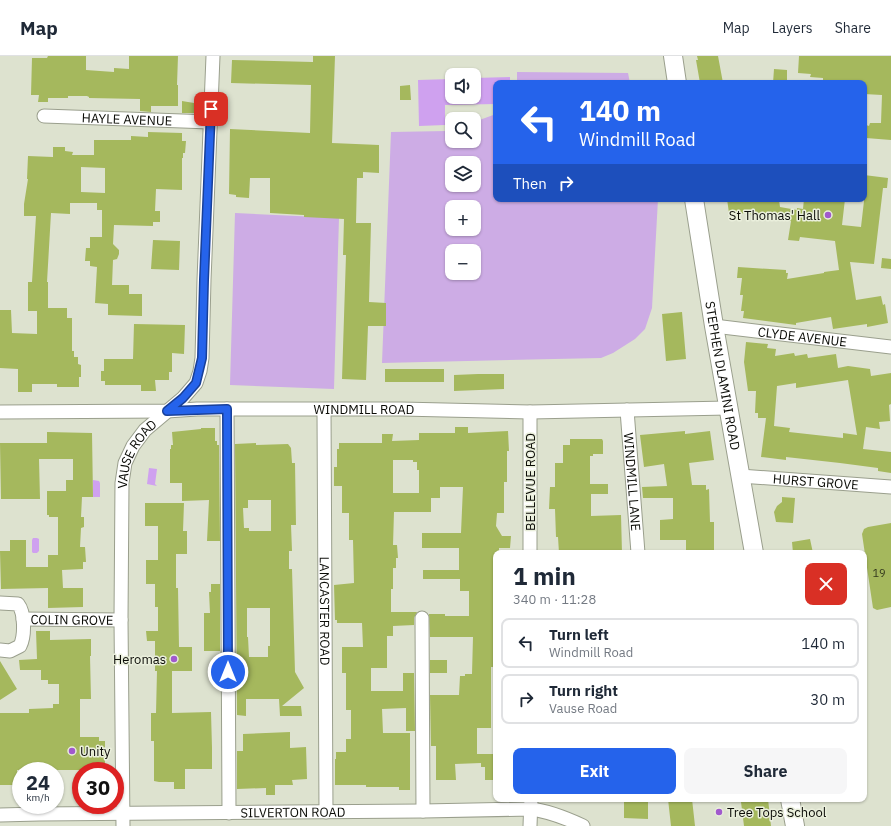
<!DOCTYPE html>
<meta charset="utf-8">
<style>
body{margin:0;font-family:"IBM Plex Sans",sans-serif;background:#f6f6f7;color:#1f2937;height:100vh;display:flex;flex-direction:column;font-size:15px;white-space:nowrap}
*{box-sizing:border-box;margin:0}
p{font-size:13px;color:#747a83}
.icon{flex:none;width:22px;height:22px;fill:none;stroke:currentColor;stroke-width:2;stroke-linecap:round;stroke-linejoin:round}
.map{position:relative;flex:1;overflow:hidden}
.side{position:absolute;left:493px;top:494px;width:374px;height:252px;display:flex;flex-direction:column;background:#fff;border-radius:8px;box-shadow:0 1px 3px #0004}
.side>*{flex:none}
.banner{position:absolute;left:493px;top:24px;width:374px;height:122px;border-radius:8px;box-shadow:0 1px 3px #0004;background:#2563eb;color:#fff;overflow:hidden}
.tools{position:absolute;left:445px;top:12px;display:grid;gap:8px}
.tools a{display:grid;place-items:center;width:36px;height:36px;border-radius:8px;background:#fff;box-shadow:0 1px 3px #0004;font-size:20px}
.speed{position:absolute;left:12px;top:706px;display:flex;gap:8px;font-size:20px;font-weight:700;text-align:center}
.speed>*{display:grid;place-content:center;width:52px;height:52px;border-radius:50%;background:#fff;box-shadow:0 1px 3px #0004;line-height:1}
.speed small{font-size:10px;font-weight:400}
.speed .limit{border:6px solid #d22;background:#fff;color:#111}
.pin{position:absolute;display:grid;place-items:center;width:34px;height:34px;color:#fff;margin:-17px;border-radius:8px;box-shadow:0 2px 6px #0006}
.me{position:absolute;width:44px;margin:-22px;rotate:0deg;stroke-linejoin:round;filter:drop-shadow(0 0 3px #0008)}
.turn{display:flex;align-items:center;gap:14px;height:84px;padding:0 20px;font-size:18px}
.turn .icon{width:52px;height:52px;stroke-width:2.5}
.turn b{display:block;font-size:28px;line-height:34px}
.then{display:flex;align-items:center;height:38px;padding:0 20px;background:#0003;gap:8px;font-size:15px}
.round{display:grid;place-items:center;flex:none;width:42px;height:42px;border-radius:8px;background:#f6f6f7}
.headline{display:flex;align-items:center;justify-content:space-between;height:68px;padding:0 20px}
h1{font-size:24px;font-weight:700;line-height:30px}
.button{display:flex;gap:8px;margin-top:auto;padding:8px 20px}
.button a{flex:1;height:46px;border-radius:8px;background:#2563eb;color:#fff;font-size:16px;font-weight:700;line-height:46px;text-align:center}
.button a+a{background:#f6f6f7;color:#1f2937}
ul{padding:0;list-style:none}
li{display:flex;align-items:center;gap:12px;height:50px;margin:0 8px 6px;padding:0 12px;border:2px solid #e0e1e3;border-radius:8px}
li div{flex:1}
li b{display:block;font-size:15px}
li em{font-style:normal}
header{display:flex;align-items:center;gap:24px;box-sizing:border-box;height:56px;padding:0 20px;background:#fff;border-bottom:1px solid #e0e1e3}
header strong{font-size:19px}
nav{display:flex;gap:22px;margin-inline-start:auto;font-size:14px}
.map>svg:first-child{display:block}
.green{fill:#cdace5;fill-rule:evenodd}
.water{fill:#cfa1ef}
.building{fill:#a5b85d;fill-rule:evenodd}
.lines{fill:none;stroke-linecap:round;stroke-linejoin:round}
.street-casing{stroke:#9a9f8d;stroke-width:15}
.secondary-casing{stroke:#9a9f8d;stroke-width:20}
.street{stroke:#fff;stroke-width:13}
.secondary{stroke:#fff;stroke-width:18}
.route-casing{stroke:#184099;stroke-width:10}
.route{stroke:#2563eb;stroke-width:7}
.poi-dot{fill:#a159cd;stroke:#eaefdc;stroke-width:1.5}
.labels{text-anchor:middle;stroke-width:3;stroke-linejoin:round;paint-order:stroke}
.number-label{font-size:11px;fill:#32371c}
.street-label{font-size:13px;fill:#0b0c07;stroke:#eaefdc}
.poi-label{font-size:13px;fill:#0b0c07;stroke:#eaefdc;text-anchor:end}
</style>
<header>
<strong>Map</strong>
<nav><a>Map</a><a>Layers</a><a>Share</a></nav>
</header>
<div class="map">
<svg width="891" height="770" viewBox="0 0 891 770">
<rect width="100%" height="100%" fill="#dde2cf"/>
<path class="green" d="M517 16 628 17 630 27H517Z
M496 58V143H658L652 252 645 273 635 283 613 297 601 302 382 307 391 76 447 75 452 73V85H474V66ZM452 107H474V129H452ZM452 151H474V173H452ZM452 195H474V217H452Z
M235 157 339 162 334 333 230 329Z"/>
<path class="water" d="M510 21V27H496V48L445 49V69L419 70 418 24 452 23V41H474V22Z
M149 412 157 413 155 428 157 430 147 428Z
M93 424 99 425 100 427V441H93Z
M33 482H37L39 483V495L37 497H33L32 496V484Z"/>
<path class="building" d="M48 0H86V14L114 16V12L129 13V0H178L177 29H178V50H151V56L140 55V43L89 42V41L87 40H68V42H48V46H38L39 39H31L32 2H47Z
M313 0H335L332 87 379 89V117L363 116V122H357L356 167H371L369 246 386 247V270H368L366 324 342 323 346 199H343L344 163 304 161V159L270 157V122H250L249 142 236 141V139L229 138 230 73 310 77 311 29 231 27 232 4 313 6Z
M697 0H718L723 27H700L696 4H698Z
M799 0H891V84L866 82V69L869 70 870 67H881L882 39 864 38V27H836V26L823 25V22L810 21 811 18 798 17Z
M774 13 787 14V27H773Z
M410 29 411 44H400V30Z
M182 45 194 47V57H182Z
M148 76 182 77V85H186L185 97H183V102H182V134L156 133 155 155H160V166H153V170L114 169 113 188 119 194V198L117 203 113 204 112 229H129V238H142V260L108 259V248L95 247 97 211 90 210V205H85L86 192H90V181H102V154H97V147H70V158L51 157 47 226H48V252H67V262H72V295H74V301H78V308L81 309V321H79V331H57V328H32V336H18V313L0 312V254H11L12 277 37 278V255H28V226H32L36 160H24V148L28 123H27L28 100 53 101V91H65V95L73 96 72 99H94V84H131V80L148 81ZM81 111 105 112V137L81 136Z
M864 119 888 122 887 132H883L874 208 850 206 856 244 881 240 883 249 885 248 888 267 867 271V268L833 273 831 261 796 267V269L743 262 744 255H741L743 239H740L742 222H737L738 211 786 214V217H788L787 223 824 217V216L839 214 835 185 800 181 799 185 788 184 791 165 783 164V160L769 162 768 160 763 161V158L751 160V158L747 159 746 157 734 158V156L729 157 727 143H761V146L779 144 780 151 797 154V152L803 153 804 143H845L842 169 861 171 864 145Z
M153 184 180 185 179 214 151 213Z
M882 202 891 203V213L881 212Z
M682 256 686 303 666 305 662 258Z
M134 268 185 269 184 298 172 297V316H169V324H155L156 335H141V329H105V325H101V315H104V303H133Z
M746 286 768 288 767 292 776 293 775 300 794 297 795 300 807 298 808 302 836 298 838 312 848 310 870 313 871 320 891 317V348L889 349 890 365 879 366 880 373 866 371 863 393 891 396V417L878 415V412L840 407 786 401V404L761 401 766 362H758V357H755L756 335H748L744 306ZM848 324 857 379 843 377V382L789 376 790 372 774 370 777 330 796 327V332Z
M385 313H444V326H385Z
M478 318H504V333L454 335V319Z
M455 371H468V377L508 375 509 395H507V426H504V457H497L496 470 502 480H511L510 492H499V497H496V611H491V672H477V698H496V724H485V711H481V707L455 708 456 724H436V690H431L430 639H459L460 620H465V618H472L473 581H430L429 558H445V560H469V535H460V523H423V514H459V492H422V477H461L463 431H440V442H431V456H394L393 489H397L398 502H396V512H393V533H391V556H417L414 562V569L393 570V580H387V612H371V635H403V617H414L415 675H406V652L382 653 383 677H410V734H399V731H366V729H335V703H336V696H346V683H351V654H346V617H342V591H363L362 567H337V564H335L334 529 354 527 353 484H349V457H342V430H334V411H337V393H339V387H382V378H393L392 385 419 384V377H455ZM393 404H413V406H417V414H419V437H393Z
M201 372H215V385H217V389H219L220 485H207L209 444 182 445V427H170V393H171V389H173L172 376 201 373Z
M685 375V378L710 375 714 404 689 407 692 429H706V434L709 433 710 466H714V497H686V484H660V464L673 463V442H643L642 431 667 430 664 408 644 411 640 379Z
M47 376 92 377 93 441H82L81 461H84V471L81 472 80 491H85L86 506H83V513L62 514 63 532H83V551L48 552V532L1 533 0 495H10V484H26V511H48V499H58V461H49V459H47V435H66V424H73V403H39L40 443H1L0 387H47Z
M570 383H602L603 385V398H593V400H590V428H608V438H591V460L621 459 622 497H559L558 481H556L555 453H549L550 431H555V407H563V389H570Z
M256 387V389L288 388 291 392 292 407H295L296 469H291L292 495H289V513H292L295 616 304 632 282 650H301L302 660H280L279 643H246V660L237 659 235 388ZM248 444H271V475H249V472H244L243 452H248ZM247 552H270V590H268V601H249L248 581H247Z
M782 441 795 442 793 467 776 466 774 456 777 450 782 446Z
M145 447H184L183 475H187V498H176V532H178L179 591H192V615H172V657L211 656 212 692V713H185V733H174V726H159L154 725V685H151V657H156L157 615H155V585H147L146 575H158V551H155V528H146V504H158V470H145Z
M891 467V551L877 554 873 552 862 478 864 473 868 471Z
M810 483 813 497H793L792 486Z
M211 528H220V595H204V557H210L209 536H211Z
M36 575H50V584L91 583V600H90L91 643H80V681H99V685H105V714H17L18 729H0V657H29V653L53 652V648H59V628H48V624H41V614H20L19 604 37 603Z
M430 604H447V617H430Z
M0 605 17 633 0 644Z
M290 676V692L306 691 307 723 292 724 293 729H275V739H266V732L237 733V695H243V678Z
M668 743H692L695 770H671Z
M743 743H768L771 770H744L741 746H744Z
M624 745 648 746V763L624 762Z"/>
<g class="lines">
<g class="street-casing">
<g id="street">
<path id="s1" d="M44 60 210 66"/>
<path id="s2" d="M714 270 891 291"/>
<path d="M227 353 229 757"/>
<path id="s3" d="M324 354 326 756"/>
<path id="s4" d="M627 354 638 497"/>
<path id="s5" d="M0 356 167 355 197 353H401L530 356 728 352"/>
<path d="M530 356V497"/>
<path id="s6" d="M740 420 891 431"/>
<path d="M0 547 18 548C25 557 25 580 20 590L10 595 0 594"/>
<path d="M422 562 423 755"/>
<path id="s7" d="M23 563 121 564"/>
<path id="s8" d="M0 759 39 758 423 755 530 753C549 755 566 762 583 770"/>
<path id="s9" d="M123 770 121 564 122 427 125 407 133 390 145 374 183 342 196 327 200 315 202 302 204 224 213 0"/>
<path d="M530 770 531 743"/>
</g>
</g>
<g class="secondary-casing">
<g id="secondary">
<path d="M673 0 677 27"/>
<path id="s10" d="M694 143 714 270 754 497"/>
<path d="M790 743 795 770"/>
</g>
</g>
<use href="#street" class="street"/>
<use href="#secondary" class="secondary"/>
</g>
<g class="lines">
<g class="route-casing">
<path id="route" d="M211 53 204 224 202 302 196 327 183 342 167 355 227 353 228 616"/>
</g>
<use href="#route" class="route"/>
</g>
<g class="poi-dot">
<circle cx="828" cy="159" r="4"/>
<circle cx="174" cy="603" r="4"/>
<circle cx="72" cy="695" r="4"/>
<circle cx="719" cy="756" r="4"/>
</g>
<g class="labels">
<g class="number-label">
<text x="879" y="521">19</text>
</g>
<g class="street-label">
<text dy="5" stroke="none"><textPath href="#s1" startOffset="83">HAYLE AVENUE</textPath></text>
<text dy="5" stroke="none"><textPath href="#s2" startOffset="89">CLYDE AVENUE</textPath></text>
<text dy="5" stroke="none"><textPath href="#s10" startOffset="179">STEPHEN DLAMINI ROAD</textPath></text>
<text dy="5" stroke="none"><textPath href="#s5" startOffset="364">WINDMILL ROAD</textPath></text>
<text dy="5" stroke="none"><textPath href="#s9" startOffset="376">VAUSE ROAD</textPath></text>
<text transform="translate(530 426) rotate(-90)" y="5">BELLEVUE ROAD</text>
<text dy="5" stroke="none"><textPath href="#s4" startOffset="72">WINDMILL LANE</textPath></text>
<text dy="5" stroke="none"><textPath href="#s6" startOffset="76">HURST GROVE</textPath></text>
<text dy="5" stroke="none"><textPath href="#s3" startOffset="201">LANCASTER ROAD</textPath></text>
<text dy="5" stroke="none"><textPath href="#s7" startOffset="49">COLIN GROVE</textPath></text>
<text dy="5" stroke="none"><textPath href="#s8" startOffset="293">SILVERTON ROAD</textPath></text>
</g>
<g class="poi-label">
<text x="820" y="164">St Thomas' Hall</text>
<text x="166" y="608">Heromas</text>
<text x="80" y="700" text-anchor="start">Unity</text>
<text x="727" y="761" text-anchor="start">Tree Tops School</text>
</g>
</g>
</svg>
<div class="tools">
<a><svg class="icon" aria-label="sound" viewBox="0 0 24 24"><path d="M4 9h4l5-4v14l-5-4H4zM17 9q2 3 0 6"/></svg></a>
<a><svg class="icon" aria-label="search" viewBox="0 0 24 24"><circle cx="10" cy="10" r="6"/><path d="M15 15l6 6"/></svg></a>
<a><svg class="icon" aria-label="layers" viewBox="0 0 24 24"><path d="M12 4l9 5-9 5-9-5zM3 14l9 5 9-5"/></svg></a>
<a>+</a>
<a>−</a>
</div>
<div class="speed"><div>24<small>km/h</small></div><div class="limit">30</div></div>
<div class="pin" style="left:211px;top:53px;background:#d93025"><svg class="icon" aria-label="arrive" viewBox="0 0 24 24"><path d="M6 21V4h12l-3 4 3 4H6"/></svg></div>
<svg class="me" style="left:228px;top:616px" viewBox="-20 -20 40 40"><circle r="17" fill="#2563eb" stroke="#fff" stroke-width="3"/><path d="M0-11L8 9 0 5-8 9z" fill="#fff"/></svg>
<div class="banner">
<div class="turn"><svg class="icon" aria-label="left" viewBox="0 0 24 24"><path d="M17 20v-9H6M10 6l-5 5 5 5"/></svg><div><b>140 m</b>Windmill Road</div></div>
<div class="then">Then<svg class="icon" aria-label="right" viewBox="0 0 24 24"><path d="M7 20v-9h11M14 6l5 5-5 5"/></svg></div>
</div>
<section class="side">
<div class="headline"><div><h1>1 min</h1><p>340 m · 11:28</p></div><a class="round" style="background:#d93025;color:#fff"><svg class="icon" aria-label="close" viewBox="0 0 24 24"><path d="M6 6l12 12M18 6L6 18"/></svg></a></div>
<ul>
<li><svg class="icon" aria-label="left" viewBox="0 0 24 24"><path d="M17 20v-9H6M10 6l-5 5 5 5"/></svg><div><b>Turn left</b><p>Windmill Road</p></div><em>140 m</em></li>
<li><svg class="icon" aria-label="right" viewBox="0 0 24 24"><path d="M7 20v-9h11M14 6l5 5-5 5"/></svg><div><b>Turn right</b><p>Vause Road</p></div><em>30 m</em></li>
</ul>
<div class="button"><a>Exit</a><a>Share</a></div>
</section>
</div>
